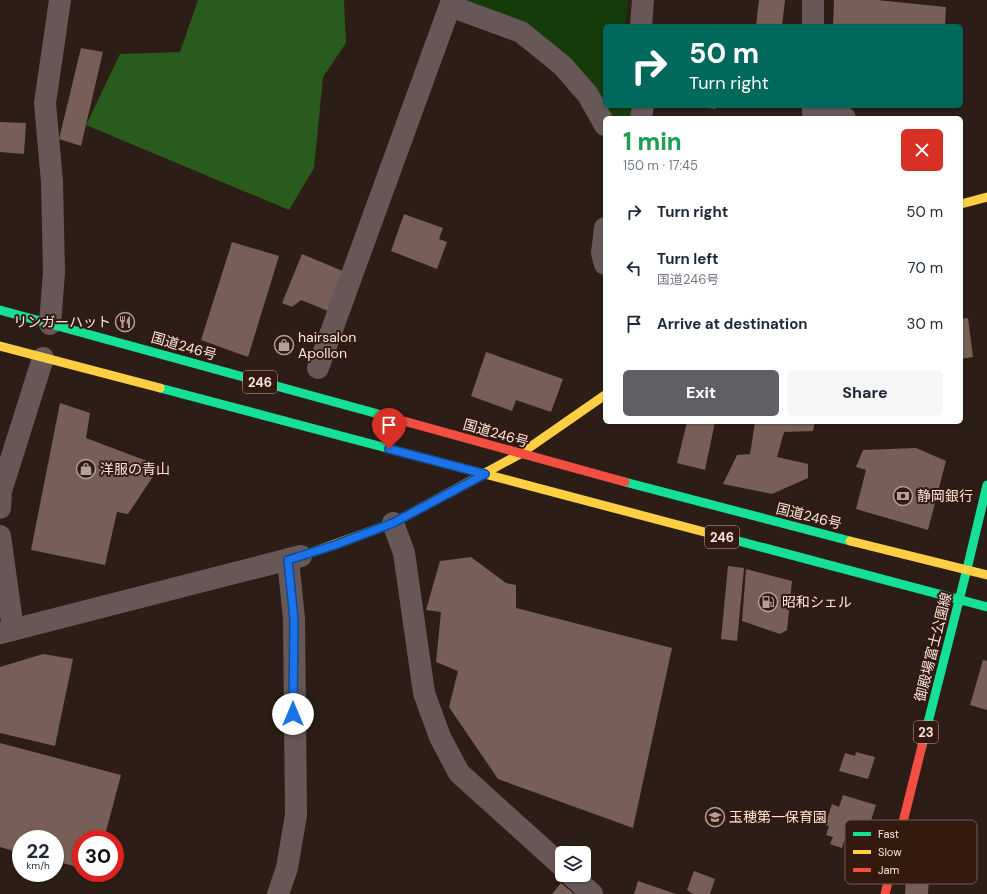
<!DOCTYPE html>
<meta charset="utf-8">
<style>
body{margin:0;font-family:"DM Sans","Noto Sans JP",sans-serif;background:#f6f6f7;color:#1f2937;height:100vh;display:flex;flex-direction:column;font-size:15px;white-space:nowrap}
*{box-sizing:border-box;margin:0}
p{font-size:13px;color:#747a83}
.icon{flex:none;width:22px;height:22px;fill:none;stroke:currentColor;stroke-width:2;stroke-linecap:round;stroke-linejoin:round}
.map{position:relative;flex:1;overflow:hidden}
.details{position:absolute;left:603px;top:116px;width:360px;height:308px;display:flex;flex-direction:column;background:#fff;border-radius:6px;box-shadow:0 1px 3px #0004}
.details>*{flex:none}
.guide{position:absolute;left:603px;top:24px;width:360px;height:84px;border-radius:6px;box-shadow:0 1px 3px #0004;background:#00695c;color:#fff;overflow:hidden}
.controls{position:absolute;left:555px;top:846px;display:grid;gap:8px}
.controls a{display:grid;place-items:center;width:36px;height:36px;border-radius:6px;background:#fff;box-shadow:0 1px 3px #0004;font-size:20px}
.speed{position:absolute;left:12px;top:830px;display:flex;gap:8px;font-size:20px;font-weight:700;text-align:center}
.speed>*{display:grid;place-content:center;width:52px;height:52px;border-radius:50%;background:#fff;box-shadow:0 1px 3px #0004;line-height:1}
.speed small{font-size:10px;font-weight:400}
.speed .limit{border:6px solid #d22;background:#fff;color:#111}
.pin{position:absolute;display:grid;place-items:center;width:34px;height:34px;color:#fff;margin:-41px -17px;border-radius:50% 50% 50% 0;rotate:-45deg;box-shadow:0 0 4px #0007}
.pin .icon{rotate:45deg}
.me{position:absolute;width:44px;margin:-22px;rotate:0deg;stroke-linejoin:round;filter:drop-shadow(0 0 3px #0008)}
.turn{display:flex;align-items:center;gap:14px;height:84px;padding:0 20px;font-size:18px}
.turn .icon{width:52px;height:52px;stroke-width:2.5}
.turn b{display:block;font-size:28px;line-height:34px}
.round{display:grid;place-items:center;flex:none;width:42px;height:42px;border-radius:6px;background:#f6f6f7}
.headline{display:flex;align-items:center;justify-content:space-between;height:68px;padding:0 20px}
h1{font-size:24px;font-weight:800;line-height:30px;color:#1e9e55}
.button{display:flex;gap:8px;margin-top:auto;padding:8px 20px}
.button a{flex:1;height:46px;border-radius:6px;background:#615f63;color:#fff;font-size:16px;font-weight:800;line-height:46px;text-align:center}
.button a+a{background:#f6f6f7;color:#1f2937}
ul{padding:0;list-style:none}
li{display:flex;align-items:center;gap:12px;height:56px;padding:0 20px}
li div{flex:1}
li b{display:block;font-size:15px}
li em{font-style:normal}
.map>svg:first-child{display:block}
.green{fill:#153b0a}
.forest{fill:#295b1d}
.building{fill:#775e57}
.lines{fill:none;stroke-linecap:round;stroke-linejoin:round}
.street{stroke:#675857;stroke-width:22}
.fast{stroke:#16e098;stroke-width:9}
.slow{stroke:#ffcf43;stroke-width:9}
.jam{stroke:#f24e42;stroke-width:9}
.route-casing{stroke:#114b97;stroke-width:10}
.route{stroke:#1a73e8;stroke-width:7}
.labels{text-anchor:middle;stroke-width:4;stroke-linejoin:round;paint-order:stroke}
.shield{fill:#341a0e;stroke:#bea9a0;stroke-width:1}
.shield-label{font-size:13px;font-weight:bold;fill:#f9e6de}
.poi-label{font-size:14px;fill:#f9e6de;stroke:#341a0e;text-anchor:start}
.street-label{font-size:14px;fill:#f9e6de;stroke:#341a0e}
.key{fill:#341a0e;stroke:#6f574c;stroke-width:1}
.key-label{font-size:11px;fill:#f9e6de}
</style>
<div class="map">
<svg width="987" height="894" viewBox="0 0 987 894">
<rect width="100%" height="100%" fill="#2c1e16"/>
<path class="green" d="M466 0H628L625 26H605V106H633L630 118H609L479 7Z"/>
<path class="forest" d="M198 0H344L346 43 323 77 314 168 289 210 86 125 120 54 180 52Z"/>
<path class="building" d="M759 0H785L782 26H756Z
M834 0H877L946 7 945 26H833Z
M81 48 103 52 81 146 59 139Z
M693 106H716V109Z
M0 122 26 123 24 154 0 152Z
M404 214 443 228 439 239 447 242 437 269 391 251Z
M232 242 279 256 248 357 201 340Z
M302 254 345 272 328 311 301 300 292 307 282 303Z
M968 318 973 357 961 359V319Z
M486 352 563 379 551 412 516 400 512 411 471 396Z
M60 403 90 413 86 438 160 466 128 514 117 512 105 565 31 550Z
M687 422H715L705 470 677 463Z
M755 422H815L813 431 784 432 777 457 808 464V478L772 494 723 484 737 455 750 454Z
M916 448 946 461 928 530 856 509 866 470 856 467 863 450Z
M471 557 506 583 516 585V608L672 648 633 828 498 779 449 707 458 671 436 662 441 612 426 610 440 561Z
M728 566 744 568 737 641 721 639Z
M746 569 792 581 787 630 780 634 742 621Z
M43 654 73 659 55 746 0 733V667Z
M983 660 987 661V710L970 705Z
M0 743 121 775 104 839H81V868L55 861V839H21V853L0 847Z
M856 752 875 757 868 779 839 771 845 753 855 756Z
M843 795 876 805 867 833 848 827 842 848 830 844 833 837 826 835 829 826 825 825 832 804 839 807Z
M694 871 715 879 710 894H693L687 890Z
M906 878 929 879 928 894H905Z
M638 881 676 894H634Z
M561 883 574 894H552Z"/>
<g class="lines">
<path class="street" d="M641 26 643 0
M813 26V0
M813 106V115L845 118
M641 118 643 106
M605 228 602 253 605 264
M50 324 54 272 52 182 45 103 60 0
M318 368 450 6 521 32 563 66 588 95 605 125
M0 508 1 491 43 358
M393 523 404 553 424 693 440 737 459 773 562 866
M0 536 13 629
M0 633 301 556
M571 875 592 894
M278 894 287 868 296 815 294 619 288 559"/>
<path class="fast" d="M0 310 400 420
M160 388 428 459
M625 482 850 541
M712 534 987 607
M967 569 987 485
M922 746 967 569"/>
<path class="slow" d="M961 204 987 197
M0 346 160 388
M428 459 712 534
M850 541 987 575
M310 553 393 523 520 454 605 395"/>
<path class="jam" d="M400 420 625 482
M885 894 922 746"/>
</g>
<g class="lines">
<g class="route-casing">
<path id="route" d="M293 714 294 619 288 560 335 545 393 523 485 474 389 449"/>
</g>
<use href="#route" class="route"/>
</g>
<defs>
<g id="restaurant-ring" transform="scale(1)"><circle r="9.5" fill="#341a0e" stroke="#b1a098" stroke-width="1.5"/><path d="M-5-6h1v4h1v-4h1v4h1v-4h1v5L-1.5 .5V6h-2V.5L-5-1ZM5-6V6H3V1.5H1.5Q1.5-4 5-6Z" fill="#b1a098"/></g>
<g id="shop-ring" transform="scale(1)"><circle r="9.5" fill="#341a0e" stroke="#b1a098" stroke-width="1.5"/><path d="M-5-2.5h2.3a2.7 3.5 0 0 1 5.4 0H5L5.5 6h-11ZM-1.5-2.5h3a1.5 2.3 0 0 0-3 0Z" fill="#b1a098"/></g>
<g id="bank-ring" transform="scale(1)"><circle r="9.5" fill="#341a0e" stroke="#b1a098" stroke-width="1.5"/><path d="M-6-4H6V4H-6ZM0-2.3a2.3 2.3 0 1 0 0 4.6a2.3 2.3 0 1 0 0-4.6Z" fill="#b1a098"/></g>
<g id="fuel-ring" transform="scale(1)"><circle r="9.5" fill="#341a0e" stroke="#b1a098" stroke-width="1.5"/><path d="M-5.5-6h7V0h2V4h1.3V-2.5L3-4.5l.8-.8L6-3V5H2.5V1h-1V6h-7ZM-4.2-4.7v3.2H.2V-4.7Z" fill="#b1a098"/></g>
<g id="school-ring" transform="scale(1)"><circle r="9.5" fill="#341a0e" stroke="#b1a098" stroke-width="1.5"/><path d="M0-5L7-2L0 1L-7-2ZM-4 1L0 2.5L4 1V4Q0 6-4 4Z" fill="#b1a098"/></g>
</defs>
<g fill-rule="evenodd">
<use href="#restaurant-ring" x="125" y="322"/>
<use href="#shop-ring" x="284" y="345"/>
<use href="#shop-ring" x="86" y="469"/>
<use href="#bank-ring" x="903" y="496"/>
<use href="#fuel-ring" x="768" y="602"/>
<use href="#school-ring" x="715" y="817"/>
</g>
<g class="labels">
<g class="shield">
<rect x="243" y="371" width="34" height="22" rx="3"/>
<rect x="705" y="526" width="34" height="22" rx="3"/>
<rect x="914" y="721" width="24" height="22" rx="3"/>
</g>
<g class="shield-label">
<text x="260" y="387">246</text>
<text x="722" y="542">246</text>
<text x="926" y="737">23</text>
</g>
<g class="poi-label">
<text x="111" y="327" text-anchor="end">リンガーハット</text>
<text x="298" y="342">hairsalon<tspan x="298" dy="16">Apollon</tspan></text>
<text x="100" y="474">洋服の青山</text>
<text x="917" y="501">静岡銀行</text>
<text x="782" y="607">昭和シェル</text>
<text x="729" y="822">玉穂第一保育園</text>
</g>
<g class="street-label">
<text transform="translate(184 346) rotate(16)" y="5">国道246号</text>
<text transform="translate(496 433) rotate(16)" y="5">国道246号</text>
<text transform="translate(809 516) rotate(14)" y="5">国道246号</text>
<text transform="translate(933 647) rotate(-76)" y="5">御殿場富士公園線</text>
</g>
</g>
<rect x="845" y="820" width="132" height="64" rx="6" class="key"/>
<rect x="853" y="832" width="18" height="4" fill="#16e098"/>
<rect x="853" y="850" width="18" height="4" fill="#ffcf43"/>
<rect x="853" y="868" width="18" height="4" fill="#f24e42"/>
<g class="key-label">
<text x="878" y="838">Fast</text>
<text x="878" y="856">Slow</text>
<text x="878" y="874">Jam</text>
</g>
</svg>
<div class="controls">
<a><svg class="icon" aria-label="layers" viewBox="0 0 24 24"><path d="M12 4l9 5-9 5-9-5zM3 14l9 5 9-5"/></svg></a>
</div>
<div class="speed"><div>22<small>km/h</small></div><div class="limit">30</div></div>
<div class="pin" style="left:389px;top:449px;background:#d93025"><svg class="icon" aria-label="arrive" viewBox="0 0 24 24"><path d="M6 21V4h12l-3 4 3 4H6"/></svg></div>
<svg class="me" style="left:293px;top:714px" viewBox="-20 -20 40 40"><circle r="19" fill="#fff"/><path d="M0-13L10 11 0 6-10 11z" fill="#1a73e8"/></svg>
<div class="guide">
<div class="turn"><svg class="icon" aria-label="right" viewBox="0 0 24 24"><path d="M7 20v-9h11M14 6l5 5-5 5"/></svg><div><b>50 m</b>Turn right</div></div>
</div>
<section class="details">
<div class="headline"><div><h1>1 min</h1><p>150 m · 17:45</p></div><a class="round" style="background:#d93025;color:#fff"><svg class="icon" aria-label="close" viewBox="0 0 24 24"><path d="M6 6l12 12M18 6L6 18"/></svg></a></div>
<ul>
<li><svg class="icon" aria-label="right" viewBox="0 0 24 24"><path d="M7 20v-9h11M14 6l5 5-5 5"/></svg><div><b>Turn right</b></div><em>50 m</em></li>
<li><svg class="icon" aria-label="left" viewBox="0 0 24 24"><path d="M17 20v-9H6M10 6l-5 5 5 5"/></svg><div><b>Turn left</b><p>国道246号</p></div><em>70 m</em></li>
<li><svg class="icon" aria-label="arrive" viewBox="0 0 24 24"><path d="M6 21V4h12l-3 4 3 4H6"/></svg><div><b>Arrive at destination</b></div><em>30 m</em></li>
</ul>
<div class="button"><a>Exit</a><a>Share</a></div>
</section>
</div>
